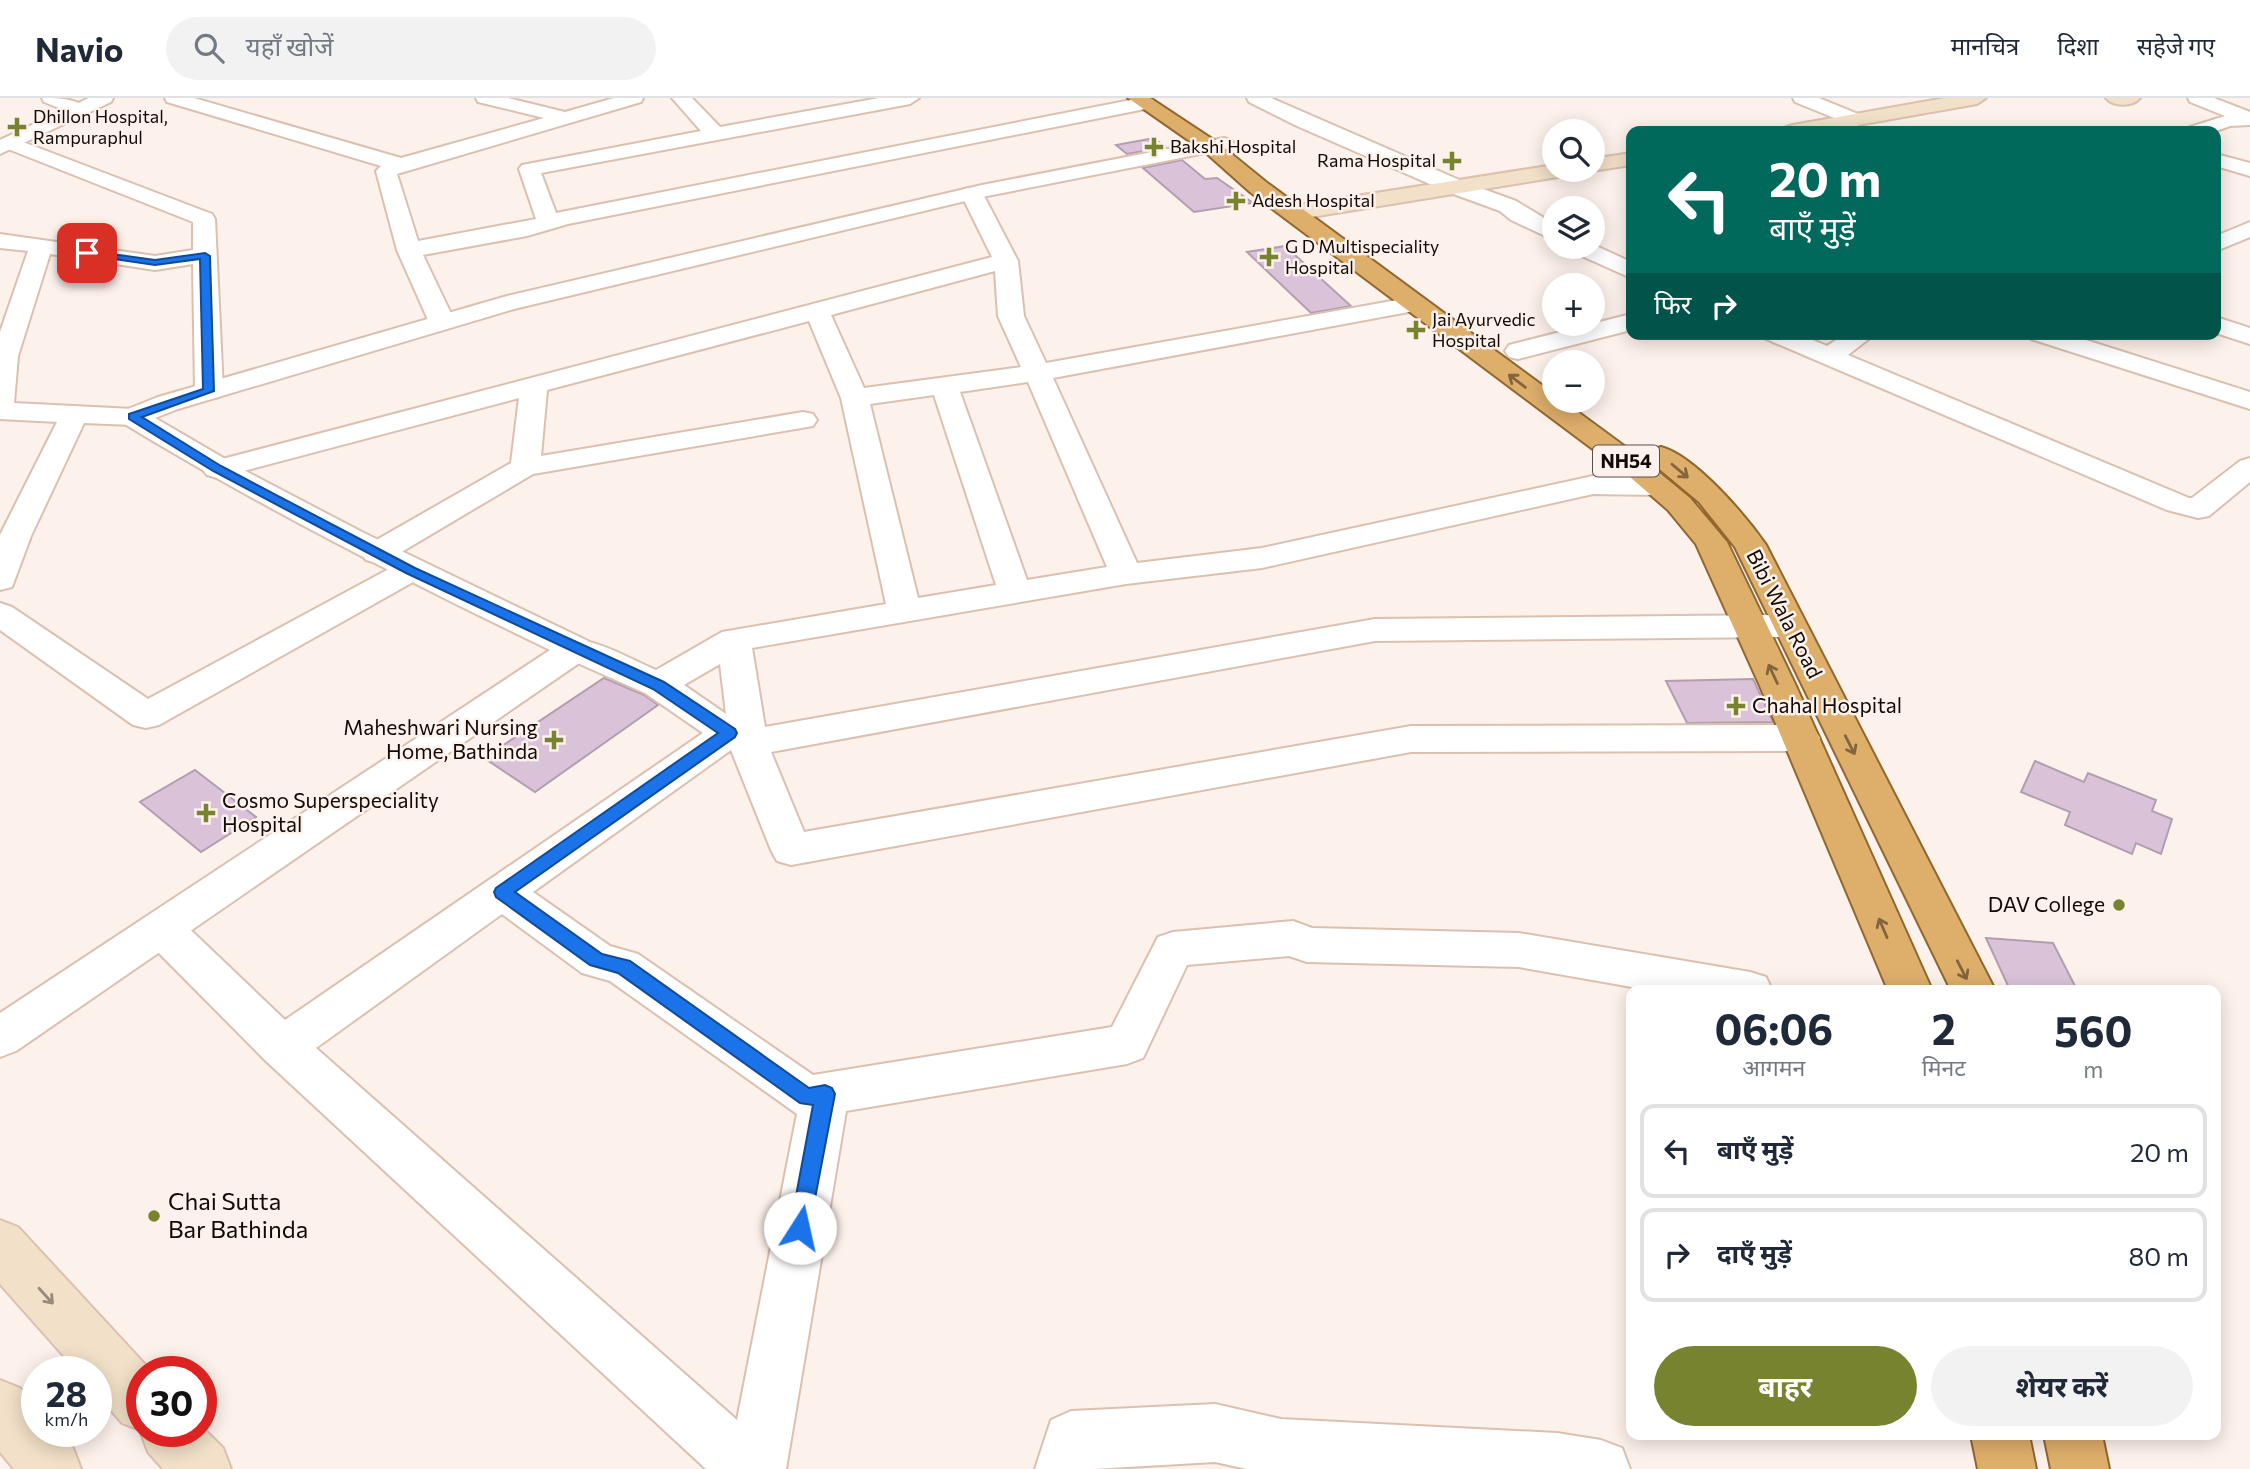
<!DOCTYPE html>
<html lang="hi">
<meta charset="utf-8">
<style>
body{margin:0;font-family:Commissioner,"Noto Sans Devanagari",sans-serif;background:#f2f2f3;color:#1f2937;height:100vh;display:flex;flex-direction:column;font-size:26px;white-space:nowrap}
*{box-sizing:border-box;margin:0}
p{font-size:23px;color:#747a83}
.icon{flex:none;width:38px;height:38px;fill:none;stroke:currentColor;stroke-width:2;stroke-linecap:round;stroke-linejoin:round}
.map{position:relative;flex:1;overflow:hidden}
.details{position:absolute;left:1626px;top:887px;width:595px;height:455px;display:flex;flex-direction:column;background:#fff;border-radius:14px;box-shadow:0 4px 18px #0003}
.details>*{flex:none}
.guide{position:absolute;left:1626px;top:28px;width:595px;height:214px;border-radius:14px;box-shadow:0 4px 18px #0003;background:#00695c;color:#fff;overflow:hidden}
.controls{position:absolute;left:1542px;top:21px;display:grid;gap:14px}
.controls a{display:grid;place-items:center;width:63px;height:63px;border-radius:50%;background:#fff;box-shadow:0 4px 18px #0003;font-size:35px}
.speed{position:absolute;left:21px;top:1258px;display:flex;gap:14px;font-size:35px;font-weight:700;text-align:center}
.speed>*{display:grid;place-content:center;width:91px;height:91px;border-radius:50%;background:#fff;box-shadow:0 4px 18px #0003;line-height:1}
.speed small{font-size:18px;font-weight:400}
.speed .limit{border:10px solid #d22;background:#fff;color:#111}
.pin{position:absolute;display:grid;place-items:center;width:60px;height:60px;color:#fff;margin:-30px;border-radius:14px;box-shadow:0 4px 10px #0006}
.me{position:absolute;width:77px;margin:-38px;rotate:10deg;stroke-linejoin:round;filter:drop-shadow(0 0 5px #0008)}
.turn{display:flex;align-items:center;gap:24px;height:147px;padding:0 28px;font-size:32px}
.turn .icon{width:91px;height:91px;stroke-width:2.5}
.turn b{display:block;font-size:49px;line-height:60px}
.then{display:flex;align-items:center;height:66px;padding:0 28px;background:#0003;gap:14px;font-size:26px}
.eta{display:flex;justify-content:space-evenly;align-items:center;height:119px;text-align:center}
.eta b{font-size:42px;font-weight:700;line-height:49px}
.action{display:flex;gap:14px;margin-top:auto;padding:14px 28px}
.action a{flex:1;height:80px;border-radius:42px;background:#788330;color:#fff;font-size:28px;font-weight:700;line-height:80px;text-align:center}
.action a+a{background:#f2f2f3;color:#1f2937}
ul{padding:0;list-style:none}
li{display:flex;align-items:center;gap:21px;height:94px;margin:0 14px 10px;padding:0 14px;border:4px solid #e0e1e3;border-radius:14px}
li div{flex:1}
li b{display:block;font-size:26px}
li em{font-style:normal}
header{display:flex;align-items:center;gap:42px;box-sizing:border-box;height:98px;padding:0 35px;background:#fff;border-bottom:2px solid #e0e1e3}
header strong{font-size:33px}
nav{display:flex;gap:38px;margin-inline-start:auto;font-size:24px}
.search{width:490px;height:63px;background:#f2f2f3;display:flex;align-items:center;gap:18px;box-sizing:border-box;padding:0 24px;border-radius:38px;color:#747a83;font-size:26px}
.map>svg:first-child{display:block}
.building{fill:#dac3d8;stroke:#b39db0;stroke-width:2}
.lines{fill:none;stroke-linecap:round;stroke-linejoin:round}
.minor-casing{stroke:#dbc0b0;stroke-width:4}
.tertiary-casing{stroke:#dbc0b0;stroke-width:4}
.secondary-casing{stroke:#dbc0b0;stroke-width:4}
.trunk-casing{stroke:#91672f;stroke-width:4}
.minor{fill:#fff;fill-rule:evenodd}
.tertiary{fill:#fff;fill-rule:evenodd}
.secondary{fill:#f2e0c8;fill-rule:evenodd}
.trunk{fill:#deae6b;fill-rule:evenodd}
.oneway{stroke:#82643d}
.oneway2{stroke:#988a7a}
.route{fill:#1a73e8;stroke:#114b97;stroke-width:2}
.poi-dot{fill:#788330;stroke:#fdf1eb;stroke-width:2.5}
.labels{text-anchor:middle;stroke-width:5;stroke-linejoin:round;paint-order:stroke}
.far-poi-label{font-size:18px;fill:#120905;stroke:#fdf1eb;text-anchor:start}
.shield{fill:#fdf1eb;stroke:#584f4a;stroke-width:2}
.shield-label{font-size:19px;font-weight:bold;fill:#120905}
.street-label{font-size:21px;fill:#120905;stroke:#fdf1eb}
.poi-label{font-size:21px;fill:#120905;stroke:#fdf1eb;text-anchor:start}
.near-poi-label{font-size:24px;fill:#120905;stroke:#fdf1eb;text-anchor:start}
</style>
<header>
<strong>Navio</strong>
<div class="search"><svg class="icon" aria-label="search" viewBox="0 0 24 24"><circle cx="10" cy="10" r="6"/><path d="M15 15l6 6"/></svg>यहाँ खोजें</div>
<nav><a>मानचित्र</a><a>दिशा</a><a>सहेजे गए</a></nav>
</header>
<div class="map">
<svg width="2250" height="1371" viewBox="0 0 2250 1371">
<rect width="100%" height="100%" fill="#fdf1eb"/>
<path class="building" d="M1154 40 1165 49 1127 56 1116 47Z
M1182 62 1205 81 1217 80 1253 105 1194 114 1143 70Z
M1285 148 1351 208 1311 215 1247 154Z
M604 580 644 597 658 607 535 694 484 660Z
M1753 581 1773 624 1687 625 1666 583Z
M2035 663 2084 684 2088 675 2156 702 2152 713 2172 721 2161 756 2136 745 2132 756 2065 727 2070 714 2021 694Z
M195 672 256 719 201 754 140 704Z
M1986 840 2053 845 2077 892H2010Z"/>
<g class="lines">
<g class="minor-casing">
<path id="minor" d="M42 0C58 0 77 0 89 12L79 18 44 4Z
M165 0H194L401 60 544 20 478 4 476 0H508L565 14 614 0H643L641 4 397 76 418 143 536 121 519 71 522 67 701 33 672 0H692L720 29 879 0H919L910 6 541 75 556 115 1141 0 1152 1 1155 5 1145 11 568 126 527 138 423 157 455 224 451 229 442 232 433 229 429 224 397 152 376 73 381 68 167 4Z
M1247 0H1271L1464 84 1516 103 1554 126V142L1511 122 1500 113 1448 94 1297 28 1249 4Z
M1793 0H1819L1863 18 1866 22 1856 28 1849 26 1795 4Z
M2188 0H2214L2250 14V27L2230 28 2216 33H2187L2190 29 2225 18 2190 4Z
M10 39 212 116 215 121 223 293 219 299 209 301 199 299 195 293 193 166 155 172 50 156 18 258 14 305 133 311 143 313 147 319 143 325 133 327 84 325 31 438 12 489 0 492V437L57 324 0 321V234L28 153 0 150V136L155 158 193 152V124L3 49 0 45 3 41Z
M2216 56 2250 65V78L2216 68Z
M972 90 980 91 983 96 1018 163 1024 218 1046 265 1414 199 1423 201 1426 206 1423 211 1414 213 1053 280 1137 465 1262 450 1593 378 1657 379 1668 382 1672 388 1668 394 1657 397 1593 396 1262 470 1126 486 752 550 765 629 1375 521 1790 517 1802 520 1807 528 1802 536 1790 539 1375 543 771 654 804 734 1411 628 1801 627 1814 631 1820 640 1814 649 1801 653 1411 654 791 767 777 763 771 752 731 652 533 794 610 848 638 856 813 977 1112 929 1158 839 1173 834 1293 823 1312 830 1519 835 1750 874 1766 879 1772 892H1649L1519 869 1307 864 1289 858 1187 867 1143 960 1127 966 846 1013 786 1371H706L266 963 147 843 141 831 147 819 162 814 177 819 285 922 703 635 645 595 564 559 559 551 564 543C590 536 631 562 656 572L722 534 886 506 841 300 809 223 547 292 541 358 803 314 813 316 817 322 813 328 533 376 388 462 377 465 366 462 361 455 366 448 511 365 519 300 217 380 207 377 202 371 207 365 992 159 961 96 964 91ZM995 173 998 218 1021 269 864 290 831 217ZM1028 284 1107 469 1027 482 960 294ZM934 297 996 487 918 500 870 306ZM720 566 726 616 684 587ZM502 816 582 875 610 883 797 1016 737 1322 316 950Z
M2250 124V139L2216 153V138Z
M1592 146 1631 164V180L1573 154 1569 149H1592Z
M1631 216V232L1518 261 1509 259 1505 253 1509 247Z
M1762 236H1798L1827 248 1845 236H1875L1848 257 2189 400H2192L2240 363 2250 360V384L2209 418 2198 420 2167 412 1766 241Z
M2027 236H2067L2250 294V311L2031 241Z
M411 462 422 465 427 472 422 479 159 627 146 630 133 627 0 532V505L12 509 148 601 400 465Z
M1215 1306 1281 1321 1557 1335 1601 1342 1622 1350 1630 1371H1247L1215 1364 1093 1371H1035L1051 1322 1071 1313Z"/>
</g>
<g class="tertiary-casing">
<path id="tertiary" d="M89 0H113L111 4 0 56V42Z
M1224 40 1231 42 1234 46 1231 50 982 99 514 211 178 311 155 320 251 376 362 434 588 543 593 551 588 559 16 953 0 959V915L550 552C405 482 261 409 123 325L119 319 123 313 158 299 507 198 982 87Z
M2216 219 2250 230V246L2216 235Z"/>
</g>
<g class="secondary-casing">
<path id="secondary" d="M1945 0H1986L1977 6 1824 33H1783L1786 29 1793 27Z
M2106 0H2140C2133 9 2113 9 2106 0Z
M1631 55V67L1592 73 1586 72H1592V61Z
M1554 67V72H1574L1571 76 1564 78 1293 122 1285 120 1282 115 1285 110 1293 108Z
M0 1122 18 1129 152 1274H142V1334H201V1328L223 1350 231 1371H163L148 1354 140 1332 122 1325 96 1295V1274H78L0 1186Z
M0 1282 20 1290 37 1309V1334H58L73 1350 81 1371H14L0 1354Z"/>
</g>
<g class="trunk-casing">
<path id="trunk" d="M1128 0H1150L1218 45 1266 84 1554 296V303H1563L1650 367 1690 400 1727 444 1796 588 1932 892H1888L1760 588 1696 446 1668 412 1630 379 1250 94 1204 53Z
M1661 349C1695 358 1746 418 1766 447L1995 892H1951L1735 449 1699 404 1651 364 1646 358 1651 352Z
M1971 1337H2029L2036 1371H1978Z
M2044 1337H2102L2109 1371H2051Z"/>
</g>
<use href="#minor" class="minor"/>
<use href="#tertiary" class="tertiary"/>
<use href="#secondary" class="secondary"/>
<use href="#trunk" class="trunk"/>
</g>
<defs><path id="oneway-shaft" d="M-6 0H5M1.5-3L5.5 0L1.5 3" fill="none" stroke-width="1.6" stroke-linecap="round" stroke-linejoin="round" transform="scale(1.75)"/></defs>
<g class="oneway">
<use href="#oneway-shaft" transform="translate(1517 283) rotate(-143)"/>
<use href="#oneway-shaft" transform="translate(1680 373) rotate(40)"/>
<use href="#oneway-shaft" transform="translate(1773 576) rotate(-115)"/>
<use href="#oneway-shaft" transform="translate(1850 647) rotate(63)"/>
<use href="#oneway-shaft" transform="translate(1883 830) rotate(-113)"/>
<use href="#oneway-shaft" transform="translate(1962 872) rotate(63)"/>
</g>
<use class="oneway2" href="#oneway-shaft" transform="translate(46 1198) rotate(48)"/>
<path class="route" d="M83 152 155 162 205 155 210 158 214 293 142 319 221 368 415 470 664 584 735 631 737 635 735 639 515 794 602 856 630 863 809 990 825 987 832 990 835 996 808 1137 800 1140 793 1137 790 1130 813 1007 800 1005 618 875 590 867 496 799 494 794 496 790 718 635 653 591 406 475 213 373 129 321V316L203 291 200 161 155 167 87 157H83Z"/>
<g class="poi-dot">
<path d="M13.5 18.5h7v7h7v7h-7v7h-7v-7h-7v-7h7z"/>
<path d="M1150.5 38.5h7v7h7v7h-7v7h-7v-7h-7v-7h7z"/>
<path d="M1448.5 52.5h7v7h7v7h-7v7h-7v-7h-7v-7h7z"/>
<path d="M1232.5 92.5h7v7h7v7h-7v7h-7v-7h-7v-7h7z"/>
<path d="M1265.5 148.5h7v7h7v7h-7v7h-7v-7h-7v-7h7z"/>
<path d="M1412.5 221.5h7v7h7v7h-7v7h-7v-7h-7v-7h7z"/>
<path d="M1732.5 597.5h7v7h7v7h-7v7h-7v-7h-7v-7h7z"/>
<path d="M550.5 631.5h7v7h7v7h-7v7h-7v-7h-7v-7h7z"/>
<path d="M202.5 704.5h7v7h7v7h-7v7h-7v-7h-7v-7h7z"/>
<circle cx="2119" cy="807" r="7"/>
<circle cx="154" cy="1118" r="7"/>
</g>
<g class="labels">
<g class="far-poi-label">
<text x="33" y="25">Dhillon Hospital,<tspan x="33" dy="21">Rampuraphul</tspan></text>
<text x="1170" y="55">Bakshi Hospital</text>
<text x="1436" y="69" text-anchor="end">Rama Hospital</text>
<text x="1252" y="109">Adesh Hospital</text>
<text x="1285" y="155">G D Multispeciality<tspan x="1285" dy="21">Hospital</tspan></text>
<text x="1432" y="228">Jai Ayurvedic<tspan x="1432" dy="21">Hospital</tspan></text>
</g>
<rect class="shield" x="1593" y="347.5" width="66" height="31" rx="5"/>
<g class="shield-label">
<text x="1626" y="370">NH54</text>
</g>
<g class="street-label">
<text transform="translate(1784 516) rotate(63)" y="7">Bibi Wala Road</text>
</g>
<g class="poi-label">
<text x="1752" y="615">Chahal Hospital</text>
<text x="538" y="637" text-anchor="end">Maheshwari Nursing<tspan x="538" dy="24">Home, Bathinda</tspan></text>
<text x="222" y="710">Cosmo Superspeciality<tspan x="222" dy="24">Hospital</tspan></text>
<text x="2105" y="814" text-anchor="end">DAV College</text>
</g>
<g class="near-poi-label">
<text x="168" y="1112">Chai Sutta<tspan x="168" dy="28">Bar Bathinda</tspan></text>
</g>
</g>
</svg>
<div class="controls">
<a><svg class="icon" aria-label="search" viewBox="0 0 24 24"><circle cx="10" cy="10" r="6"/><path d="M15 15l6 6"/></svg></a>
<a><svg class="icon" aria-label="layers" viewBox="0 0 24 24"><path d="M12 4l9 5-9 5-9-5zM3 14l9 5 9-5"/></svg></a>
<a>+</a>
<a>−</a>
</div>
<div class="speed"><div>28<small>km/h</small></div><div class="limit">30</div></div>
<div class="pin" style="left:87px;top:155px;background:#d93025"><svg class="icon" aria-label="arrive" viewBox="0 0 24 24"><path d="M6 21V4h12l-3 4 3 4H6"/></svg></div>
<svg class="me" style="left:800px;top:1130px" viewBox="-20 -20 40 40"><circle r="19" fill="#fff"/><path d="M0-13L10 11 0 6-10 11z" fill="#1a73e8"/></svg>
<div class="guide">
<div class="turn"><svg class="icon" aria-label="left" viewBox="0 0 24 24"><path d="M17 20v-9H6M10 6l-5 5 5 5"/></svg><div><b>20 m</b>बाएँ मुड़ें</div></div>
<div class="then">फिर<svg class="icon" aria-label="right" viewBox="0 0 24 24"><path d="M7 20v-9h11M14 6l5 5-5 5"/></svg></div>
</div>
<section class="details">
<div class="eta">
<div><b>06:06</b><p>आगमन</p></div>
<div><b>2</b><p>मिनट</p></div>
<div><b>560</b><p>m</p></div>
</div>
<ul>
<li><svg class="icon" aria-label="left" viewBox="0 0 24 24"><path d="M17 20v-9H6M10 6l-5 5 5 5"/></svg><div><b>बाएँ मुड़ें</b></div><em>20 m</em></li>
<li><svg class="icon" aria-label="right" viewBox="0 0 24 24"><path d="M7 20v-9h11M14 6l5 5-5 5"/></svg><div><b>दाएँ मुड़ें</b></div><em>80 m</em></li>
</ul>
<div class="action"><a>बाहर</a><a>शेयर करें</a></div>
</section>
</div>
